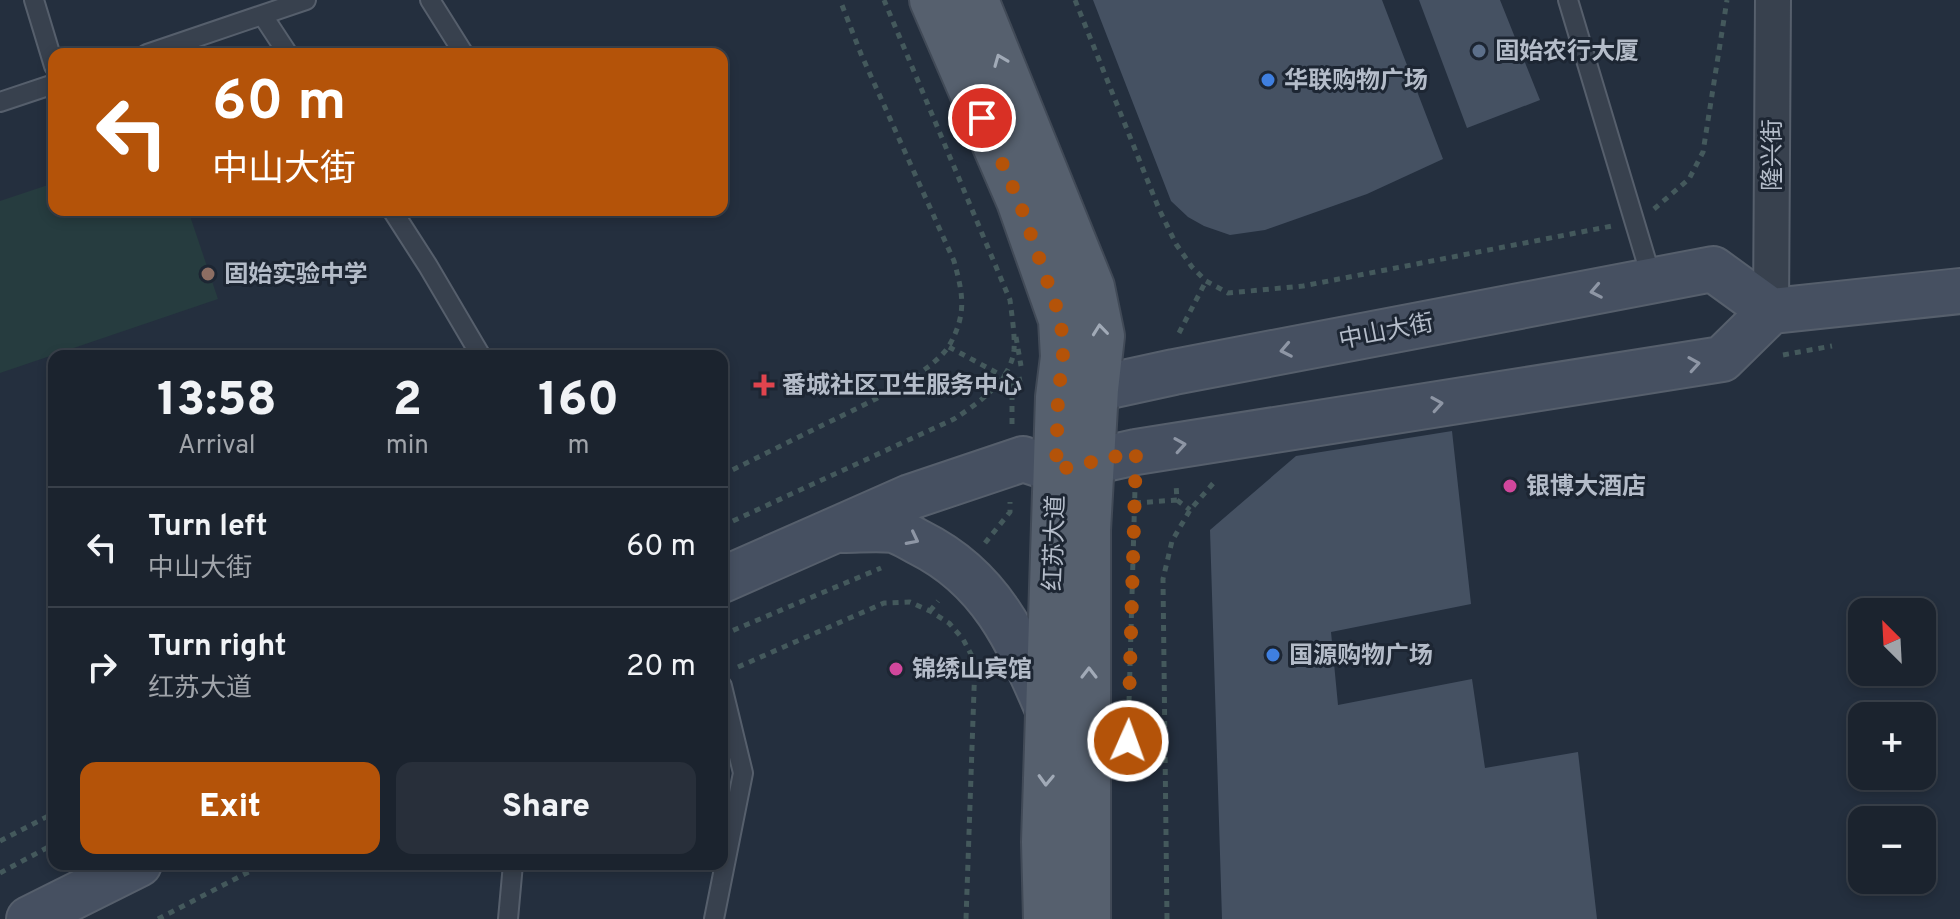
<!DOCTYPE html>
<meta charset="utf-8">
<style>
body{margin:0;font-family:Overpass,"Noto Sans SC",sans-serif;background:#282f3a;color:#f1f3f6;height:100vh;display:flex;flex-direction:column;font-size:30px;white-space:nowrap}
*{box-sizing:border-box;margin:0}
p{font-size:26px;color:#a0a4aa}
.icon{flex:none;width:44px;height:44px;fill:none;stroke:currentColor;stroke-width:2;stroke-linecap:round;stroke-linejoin:round}
.map{position:relative;flex:1;overflow:hidden}
.details{position:absolute;left:48px;top:350px;width:680px;height:520px;display:flex;flex-direction:column;background:#1b232e;border-radius:16px;box-shadow:0 4px 12px #0003,0 0 0 2px #39404a}
.details>*{flex:none}
.hud{position:absolute;left:48px;top:48px;width:680px;height:168px;border-radius:16px;box-shadow:0 4px 12px #0003,0 0 0 2px #39404a;background:#b45309;color:#fff;overflow:hidden}
.needle{width:52px;rotate:336deg}
.buttons{position:absolute;left:1848px;top:598px;display:grid;gap:16px}
.buttons a{display:grid;place-items:center;width:88px;height:88px;border-radius:16px;background:#1b232e;box-shadow:0 4px 12px #0003,0 0 0 2px #39404a;font-size:40px}
.pin{position:absolute;display:grid;place-items:center;width:68px;height:68px;color:#fff;margin:-34px;border:4px solid #fff;border-radius:50%;box-shadow:0 2px 8px #0007}
.me{position:absolute;width:88px;margin:-44px;rotate:2deg;stroke-linejoin:round;filter:drop-shadow(0 0 6px #0008)}
.turn{display:flex;align-items:center;gap:28px;height:168px;padding:0 32px;font-size:36px}
.turn .icon{width:104px;height:104px;stroke-width:2.5}
.turn b{display:block;font-size:56px;line-height:68px}
.eta{display:flex;justify-content:space-evenly;align-items:center;height:136px;text-align:center}
.eta b{font-size:48px;font-weight:800;line-height:56px}
.action{display:flex;gap:16px;margin-top:auto;padding:16px 32px}
.action a{flex:1;height:92px;border-radius:16px;background:#b45309;color:#fff;font-size:32px;font-weight:800;line-height:92px;text-align:center}
.action a+a{background:#282f3a;color:#f1f3f6}
ul{padding:0;list-style:none}
li{display:flex;align-items:center;gap:24px;height:120px;padding:0 32px;border-top:2px solid #39404a}
li div{flex:1}
li b{display:block;font-size:30px}
li em{font-style:normal}
.map>svg:first-child{display:block}
.green{fill:#263c3f}
.building{fill:#455162}
.lines{fill:none;stroke-linecap:round;stroke-linejoin:round}
.lane-casing{stroke:#565f6c;stroke-width:22}
.street-casing{stroke:#565f6c;stroke-width:38}
.secondary-casing{stroke:#565f6c;stroke-width:48}
.primary-casing{stroke:#414a57;stroke-width:48}
.path{stroke:#44595c;stroke-width:5;stroke-dasharray:6 6;stroke-linecap:butt}
.lane{stroke:#38414e;stroke-width:18}
.street{stroke:#38414e;stroke-width:34}
.secondary{stroke:#465061;stroke-width:44}
.primary{stroke:#56606e;stroke-width:44}
.oneway{stroke:#a1aab7}
.oneway2{stroke:#8e96a5}
.route{stroke:#b45309;stroke-width:14;stroke-dasharray:0 25.2}
.service-dot{fill:#5c6f8a;stroke:#1d2633;stroke-width:3}
.shop-dot{fill:#3f7fe0;stroke:#1d2633;stroke-width:3}
.education-dot{fill:#8d6e63;stroke:#1d2633;stroke-width:3}
.health-dot{fill:#e0444e;stroke:#1d2633;stroke-width:3}
.hotel-dot{fill:#d1479c;stroke:#1d2633;stroke-width:3}
.labels{text-anchor:middle;stroke-width:6;stroke-linejoin:round;paint-order:stroke}
.poi-label{font-size:24px;font-weight:bold;fill:#b4bcc9;stroke:#1d2633;text-anchor:start}
.street-label{font-size:24px;fill:#b4bcc9;stroke:#1d2633}
</style>
<div class="map">
<svg width="1960" height="919" viewBox="0 0 1960 919">
<rect width="100%" height="100%" fill="#242f3e"/>
<path class="green" d="M54 183V210H188L218 299 0 373V201Z"/>
<path class="building" d="M1093 0H1382L1443 159 1367 194 1265 230 1230 235 1204 226 1188 217 1171 201Z
M1419 0H1500L1540 100 1467 128Z
M1452 431 1471 604 1331 632 1338 705 1472 679 1485 768 1578 752 1597 919H1222L1210 530 1296 456Z"/>
<g class="lines">
<g class="lane-casing">
<path id="lane" d="M34 0 54 66
M430 0 464 54
M1568 0 1652 280
M263 16 288 54
M147 54 306 0
M0 102 54 84
M392 210 428 266 481 356
M508 919 513 864
M714 919 743 773 722 686"/>
</g>
<g class="street-casing">
<path id="street" d="M1771 311 1773 0"/>
</g>
<g class="secondary-casing">
<path id="secondary" d="M1059 397 1174 372 1713 269 1771 311
M843 530C859 530 877 528 893 530 902 532 912 539 920 543 992 579 1018 641 1048 710
M722 580 910 497 1023 459 1056 470 1136 452 1722 359 1771 311 1960 291
M29 919 139 864"/>
</g>
<g class="primary-casing">
<path id="primary" d="M932 0 1019 201 1061 320 1063 357 1058 397 1044 842 1046 919
M976 0 1092 287 1102 336 1096 389 1088 530V919"/>
</g>
<path class="path" d="M1075 0 1159 209 1176 244 1192 267 1206 281 1228 293 1303 286 1612 226
M1654 209 1689 179 1703 152 1727 0
M1179 333 1206 281
M1016 337 1021 366
M949 347 1012 381
M1783 355 1832 346
M1012 424V381L1022 379
M722 475C755 459 788 442 821 426 853 410 934 374 950 344 967 313 963 294 954 261L861 54 840 0
M1177 500 1190 510
M1135 503 1177 500 1176 484
M722 526 954 419C977 404 1011 381 1014 350 1015 334 1012 317 1010 300L884 0
M985 543 1010 512V502
M930 611 938 601
M722 635 881 568
M738 667 884 603 910 602 930 611 949 623 963 639 975 662 966 919
M1129 702 1135 488
M0 841 54 813
M0 873 54 844
M158 919 264 864
M1167 919 1163 579 1172 541 1190 510 1216 480"/>
<use href="#lane" class="lane"/>
<use href="#street" class="street"/>
<use href="#secondary" class="secondary"/>
<use href="#primary" class="primary"/>
</g>
<defs><path id="oneway-chevron" d="M-2-3.5L2.5 0L-2 3.5" fill="none" stroke-width="1.6" stroke-linecap="round" stroke-linejoin="round" transform="scale(2)"/></defs>
<g class="oneway">
<use href="#oneway-chevron" transform="translate(1000 60) rotate(-112)"/>
<use href="#oneway-chevron" transform="translate(1100 330) rotate(-96)"/>
<use href="#oneway-chevron" transform="translate(1089 673) rotate(-90)"/>
<use href="#oneway-chevron" transform="translate(1046 780) rotate(92)"/>
</g>
<g class="oneway2">
<use href="#oneway-chevron" transform="translate(1596 291) rotate(169)"/>
<use href="#oneway-chevron" transform="translate(1286 350) rotate(169)"/>
<use href="#oneway-chevron" transform="translate(1694 364) rotate(-9)"/>
<use href="#oneway-chevron" transform="translate(1437 404) rotate(-9)"/>
<use href="#oneway-chevron" transform="translate(1180 445) rotate(-9)"/>
<use href="#oneway-chevron" transform="translate(913 539) rotate(27)"/>
</g>
<g class="lines">
<path class="route" d="M982 118 1019 201 1061 320 1063 357 1058 397 1056 470 1136 452 1128 741"/>
</g>
<circle class="service-dot" cx="1479" cy="51" r="8"/>
<g class="shop-dot">
<circle cx="1268" cy="80" r="8"/>
<circle cx="1273" cy="655" r="8"/>
</g>
<circle class="education-dot" cx="208" cy="274" r="8"/>
<path class="health-dot" d="M760 373h8v8h8v8h-8v8h-8v-8h-8v-8h8z"/>
<g class="hotel-dot">
<circle cx="1510" cy="486" r="8"/>
<circle cx="896" cy="669" r="8"/>
</g>
<g class="labels">
<g class="poi-label">
<text x="1495" y="59">固始农行大厦</text>
<text x="1284" y="88">华联购物广场</text>
<text x="224" y="282">固始实验中学</text>
<text x="782" y="393">番城社区卫生服务中心</text>
<text x="1526" y="494">银博大酒店</text>
<text x="1289" y="663">国源购物广场</text>
<text x="912" y="677">锦绣山宾馆</text>
</g>
<g class="street-label">
<text transform="translate(1772 155) rotate(-90)" y="8">隆兴街</text>
<text transform="translate(1386 331) rotate(-11)" y="8">中山大街</text>
<text transform="translate(1054 543) rotate(-88)" y="8">红苏大道</text>
</g>
</g>
</svg>
<div class="buttons">
<a><svg class="needle" viewBox="-14 -14 28 28"><path d="M0-13l5 13h-10z" fill="#e53935"/><path d="M0 13l5-13h-10z" fill="#a0a4aa"/></svg></a>
<a>+</a>
<a>−</a>
</div>
<div class="pin" style="left:982px;top:118px;background:#d93025"><svg class="icon" aria-label="arrive" viewBox="0 0 24 24"><path d="M6 21V4h12l-3 4 3 4H6"/></svg></div>
<svg class="me" style="left:1128px;top:741px" viewBox="-20 -20 40 40"><circle r="17" fill="#b45309" stroke="#fff" stroke-width="3"/><path d="M0-11L8 9 0 5-8 9z" fill="#fff"/></svg>
<div class="hud">
<div class="turn"><svg class="icon" aria-label="left" viewBox="0 0 24 24"><path d="M17 20v-9H6M10 6l-5 5 5 5"/></svg><div><b>60 m</b>中山大街</div></div>
</div>
<section class="details">
<div class="eta">
<div><b>13:58</b><p>Arrival</p></div>
<div><b>2</b><p>min</p></div>
<div><b>160</b><p>m</p></div>
</div>
<ul>
<li><svg class="icon" aria-label="left" viewBox="0 0 24 24"><path d="M17 20v-9H6M10 6l-5 5 5 5"/></svg><div><b>Turn left</b><p>中山大街</p></div><em>60 m</em></li>
<li><svg class="icon" aria-label="right" viewBox="0 0 24 24"><path d="M7 20v-9h11M14 6l5 5-5 5"/></svg><div><b>Turn right</b><p>红苏大道</p></div><em>20 m</em></li>
</ul>
<div class="action"><a>Exit</a><a>Share</a></div>
</section>
</div>
